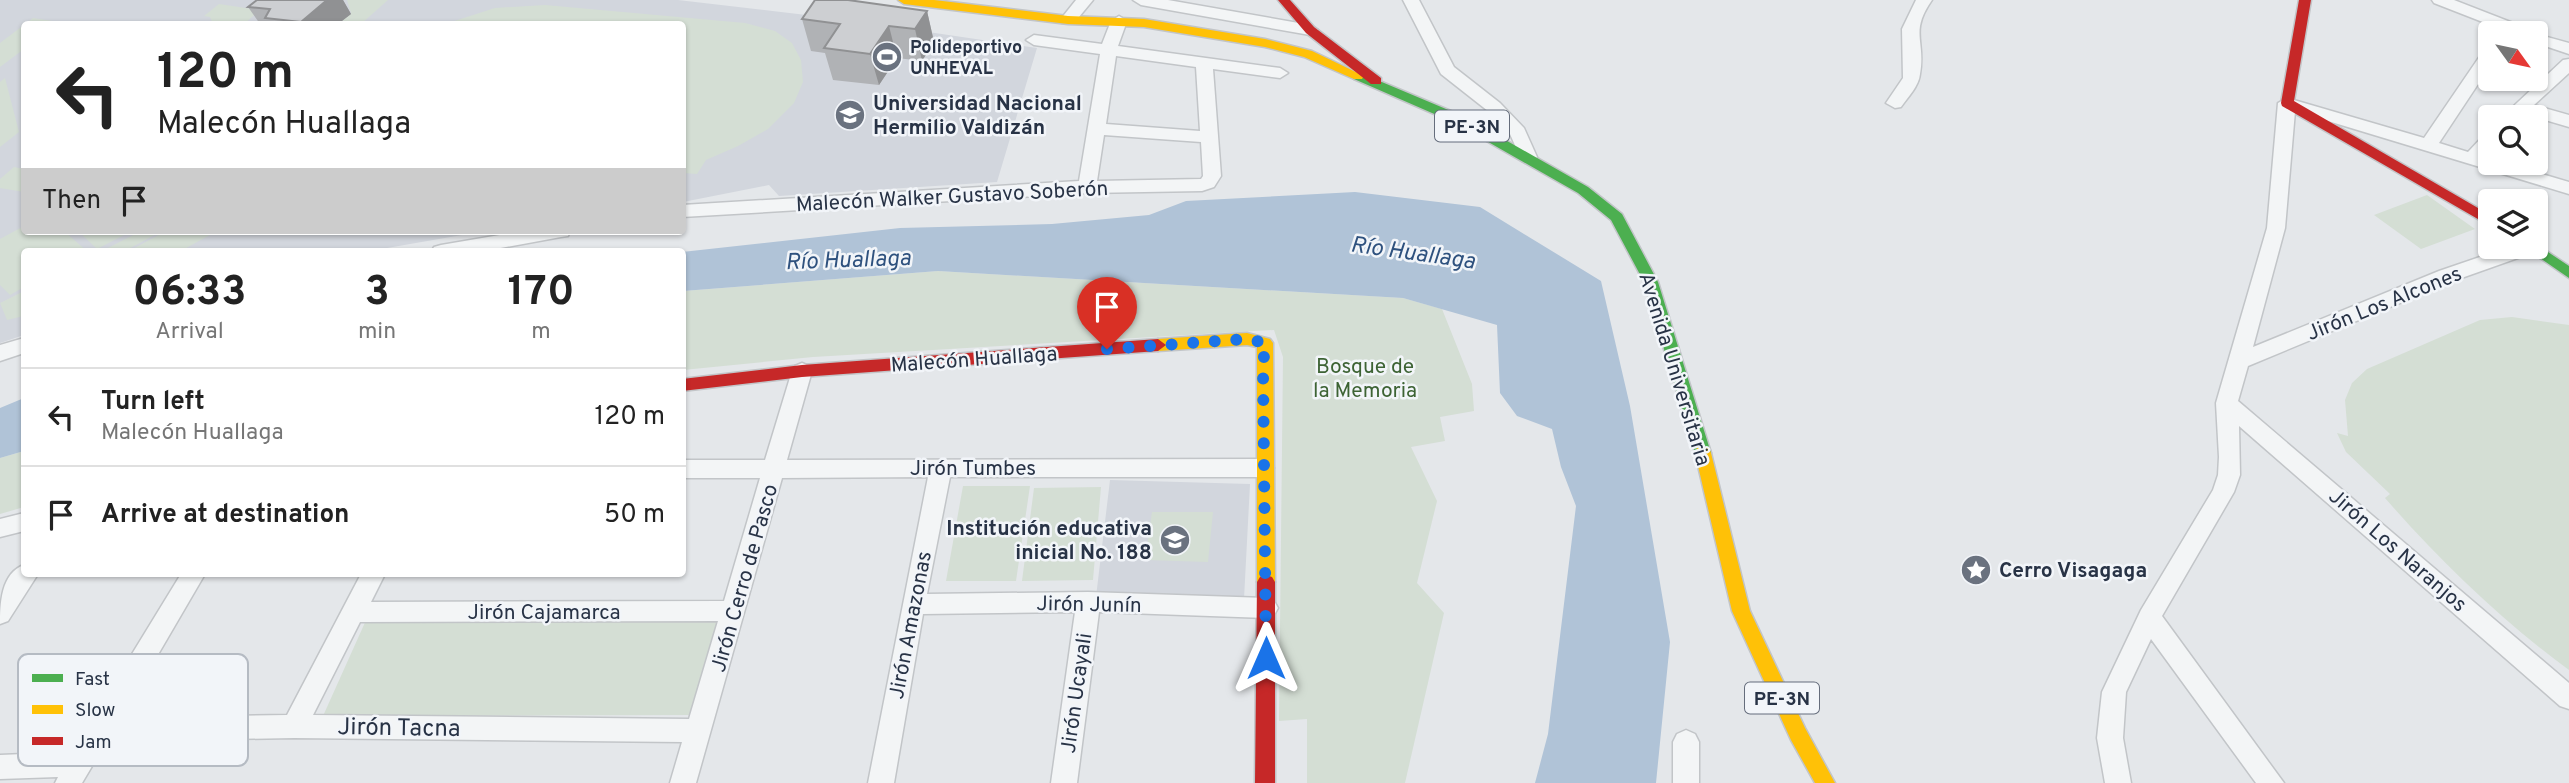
<!DOCTYPE html>
<meta charset="utf-8">
<style>
body{margin:0;font-family:Overpass,sans-serif;background:#f2f2f2;color:#222;height:100vh;display:flex;flex-direction:column;font-size:26px;white-space:nowrap}
*{box-sizing:border-box;margin:0}
p{font-size:23px;color:#767676}
.icon{flex:none;width:38px;height:38px;fill:none;stroke:currentColor;stroke-width:2;stroke-linecap:round;stroke-linejoin:round}
.map{position:relative;flex:1;overflow:hidden}
.panel{position:absolute;left:21px;top:248px;width:665px;height:329px;display:flex;flex-direction:column;background:#fff;border-radius:7px;box-shadow:0 2px 5px #0004}
.panel>*{flex:none}
.hud{position:absolute;left:21px;top:21px;width:665px;height:214px;border-radius:7px;box-shadow:0 2px 5px #0004;background:#fff;color:#222;overflow:hidden}
.needle{width:46px;rotate:123deg}
.controls{position:absolute;left:2478px;top:21px;display:grid;gap:14px}
.controls a{display:grid;place-items:center;width:70px;height:70px;border-radius:7px;background:#fff;box-shadow:0 2px 5px #0004;font-size:35px}
.pin{position:absolute;display:grid;place-items:center;width:60px;height:60px;color:#fff;margin:-72px -30px;border-radius:50% 50% 50% 0;rotate:-45deg;box-shadow:0 0 7px #0007}
.pin .icon{rotate:45deg}
.me{position:absolute;width:77px;margin:-38px;rotate:0deg;stroke-linejoin:round;filter:drop-shadow(0 0 5px #0008)}
.turn{display:flex;align-items:center;gap:24px;height:147px;padding:0 21px;font-size:32px}
.turn .icon{width:91px;height:91px;stroke-width:2.5}
.turn b{display:block;font-size:49px;line-height:60px}
.then{display:flex;align-items:center;height:66px;padding:0 21px;background:#0003;gap:14px;font-size:26px}
.eta{display:flex;justify-content:space-evenly;align-items:center;height:119px;text-align:center}
.eta b{font-size:42px;font-weight:700;line-height:49px}
ul{padding:0;list-style:none}
li{display:flex;align-items:center;gap:21px;height:98px;padding:0 21px;border-top:2px solid #e0e0e0}
li div{flex:1}
li b{display:block;font-size:26px}
li em{font-style:normal}
.map>svg:first-child{display:block}
.built{fill:#d2d6dd}
.green{fill:#d4ded4}
.water{fill:#b0c3d7}
.lines{fill:none;stroke-linecap:round;stroke-linejoin:round}
.street-casing{stroke:#c2c5c8;stroke-width:3}
.fast-casing{stroke:#c2c5c8;stroke-width:3}
.slow-casing{stroke:#c2c5c8;stroke-width:3}
.jam-casing{stroke:#c2c5c8;stroke-width:3}
.street{fill:#f3f5f6;fill-rule:evenodd}
.fast{fill:#4caf50;fill-rule:evenodd}
.slow{fill:#ffc107;fill-rule:evenodd}
.jam{fill:#c62828;fill-rule:evenodd}
.wall{fill:#b0b2b5}
.shaded-wall{fill:#909193}
.building{fill:#cdcfd2;stroke:#909193;stroke-width:2}
.route{stroke:#1a73e8;stroke-width:12;stroke-dasharray:0 21.6}
.labels{text-anchor:middle;stroke-width:5;stroke-linejoin:round;paint-order:stroke}
.far-poi-label{font-size:18px;font-weight:bold;fill:#283346;stroke:#f2f5f9;text-anchor:start}
.shield{fill:#f2f5f9;stroke:#656d7c;stroke-width:2}
.shield-label{font-size:19px;font-weight:bold;fill:#283346}
.poi-label{font-size:21px;font-weight:bold;fill:#283346;stroke:#f2f5f9;text-anchor:start}
.street-label{font-size:21px;fill:#283346;stroke:#f2f5f9}
.park-label{font-size:21px;fill:#3d6334;stroke:#f2f5f9}
.water-label{font-size:23px;font-style:italic;fill:#2e517e;stroke:#f2f5f9}
.near-street-label{font-size:24px;fill:#283346;stroke:#f2f5f9}
.key{fill:#f2f5f9;stroke:#b5bbc3;stroke-width:2}
.key-label{font-size:19px;fill:#283346}
</style>
<div class="map">
<svg width="2569" height="783" viewBox="0 0 2569 783">
<rect width="100%" height="100%" fill="#e4e7ea"/>
<path class="built" d="M0 0H678L840 19 1037 48 997 182 779 196 769 185 683 202 682 24H24V231H485L364 252H24V335L0 343Z
M1110 480 1250 484 1244 599 1096 597Z"/>
<path class="green" d="M347 0H388L361 24H338L351 13Z
M219 4 260 10 244 24H213L210 17 204 16Z
M545 5 745 23 775 31 792 43 801 60 803 82 794 103 768 129 738 146 706 160 697 174 683 173 682 24H445L495 8Z
M33 18 59 22 56 24H24V49L0 67V43Z
M5 78 19 132 0 147V82Z
M14 167 24 169V192L0 188V179Z
M2427 195 2475 229 2421 249 2374 215Z
M24 226V231H64L88 252H24V287L10 295 0 285V239Z
M78 231H132L97 249Z
M141 231H162L123 252H100Z
M166 231H217L179 252H127Z
M938 271 1403 298 1442 309 1472 384 1474 411 1440 417 1445 441 1411 447 1437 501 1417 583 1444 613 1405 783H1307V719L1279 721 1283 357 1274 330 813 357 683 370V291Z
M24 291V316L7 320 0 303Z
M2512 317 2569 325V670C2501 620 2440 561 2385 498L2390 494 2346 452 2337 433 2348 436 2345 400 2352 383 2367 369 2480 320Z
M24 451V507L0 514V458Z
M963 486H1030L1016 581H946Z
M1101 487 1093 580 1022 581 1034 488Z
M1152 512H1213L1208 562 1145 560Z
M367 618 720 622 693 715 323 716Z"/>
<path class="water" d="M1355 192 1480 207 1601 281 1630 406 1670 642 1656 783H1535L1548 734 1576 506 1561 467 1552 429 1517 416 1500 393 1497 325 1403 298 938 271 683 291 682 252 900 228 1052 224 1149 215 1186 201Z
M24 398V451L0 458V408Z"/>
<g class="lines">
<g class="street-casing">
<path id="street" d="M1076 0H1093L1074 23H1062L1060 20Z
M1133 0H1168L1310 25 1318 30 1310 35 1141 5Z
M1403 0H1419L1454 67 1500 103 1524 128 1537 157 1534 161H1522L1510 134 1488 111 1441 74Z
M1916 0H1932C1909 33 1926 40 1920 74 1919 86 1908 97 1901 107L1895 108 1886 103 1903 78 1902 29Z
M2432 0H2454L2531 30 2533 33 2569 43V54L2536 43V33H2511L2434 3Z
M1119 16 1127 21 1118 46 1280 68 1288 73 1280 78 1213 69 1221 176 1214 187 1202 191 1087 193 682 217V205L1079 181 1100 54 1034 45 1026 40 1034 35 1102 44 1111 21ZM1116 56 1196 67 1200 131 1106 124ZM1104 135 1201 142 1203 176 1201 179 1097 181Z
M2490 49V66L2439 143 2468 152 2484 135 2490 133V149L2484 156 2490 158V163H2505L2569 182V194L2295 111 2285 228 2253 347 2439 271 2509 247H2536V244L2538 247 2535 252 2453 281 2248 366 2238 401 2569 683V709L2560 706 2239 426 2240 475 2234 492 2162 616 2284 783H2256L2151 639 2126 692 2123 738 2131 783H2105L2097 738 2102 692 2141 610 2213 490 2218 475 2219 457 2216 403 2267 228 2278 103 2287 98 2424 138 2484 50Z
M2569 59V73L2534 105 2569 115V127L2525 114 2521 117H2502L2563 60Z
M524 231H570L568 236 561 237 479 252H431L434 247 441 245Z
M24 338V353L0 361V345Z
M802 363 809 366 812 371 787 460 1263 459 1271 462 1274 468 1271 474 1263 477H950L927 594 1088 592 1266 598 1274 601 1278 608 1274 615 1266 618 1099 612 1077 783H1051L1075 612 923 614 894 783H868L928 477 782 478 696 783H670L682 742 294 738 107 741 82 783H55L58 777 0 779V755L72 752 181 574H205L121 718 287 715 361 574H385L371 602 724 601 760 478H682V460H765L792 371 795 366ZM718 621 689 719 313 715 360 622Z
M24 513V531L0 537V519Z
M24 565V574H38L8 621 0 624C0 604 1 573 24 565Z
M1686 730 1695 734 1699 742V783H1673V742L1677 734Z"/>
</g>
<g class="fast-casing">
<path id="fast" d="M1358 72 1465 117 1588 187 1622 214 1658 282 1711 453 1709 458H1697L1695 453 1644 282 1611 220 1578 193 1455 123 1354 79 1352 76Z
M2536 244 2569 266V278L2524 247H2536Z"/>
</g>
<g class="slow-casing">
<path id="slow" d="M898 0H934L1068 16 1144 19 1265 39 1312 51 1364 76 1362 79H1354L1304 57 1265 47 1144 27 1068 24 904 4Z
M1247 333 1270 339 1273 343 1275 582 1272 587 1266 589 1260 587 1257 582V347L1247 345 1158 351 1150 345 1158 339Z
M1703 447 1709 448 1711 453 1750 611 1805 728 1835 783H1815L1791 740 1732 611 1695 453 1697 448Z"/>
</g>
<g class="jam-casing">
<path id="jam" d="M1278 0H1290L1314 27 1381 78V84H1371L1306 33Z
M2299 0H2311L2294 101 2490 215V226L2282 106 2281 103Z
M1158 339 1166 345 1158 351 802 377 682 391V379L802 365Z
M1266 575 1272 577 1275 582V783H1255L1257 582 1260 577Z"/>
</g>
<use href="#street" class="street"/>
<use href="#fast" class="fast"/>
<use href="#slow" class="slow"/>
<use href="#jam" class="jam"/>
</g>
<path class="wall" d="M257 0H343L351 14 338 24H260L248 7Z
M927 11 934 42 922 61 897 58 879 85 833 80 825 53 811 51 802 19Z"/>
<path class="shaded-wall" d="M323 0H343L351 14 338 24H303L301 22Z
M927 11 934 42 922 61 915 29Z
M889 26 897 58 879 85 870 54Z"/>
<path class="building" d="M257 0H327L301 22 265 18 270 9 248 7Z
M815 0H848L927 11 915 29 889 26 870 54 824 48 840 24 802 19Z"/>
<g class="lines">
<path class="route" d="M1107 349 1247 339 1265 343 1263 368 1266 658"/>
</g>
<defs>
<g id="stadium-disc" transform="scale(1.575)"><circle r="9.5" fill="#6a727f" stroke="#f2f5f9"/><path d="M0-5a6.5 5 0 1 0 0 10a6.5 5 0 1 0 0-10ZM-3.5-1.8h7v3.6h-7Z" fill="#fff"/></g>
<g id="university-disc" transform="scale(1.575)"><circle r="9.5" fill="#6a727f" stroke="#f2f5f9"/><path d="M0-5L7-2L0 1L-7-2ZM-4 1L0 2.5L4 1V4Q0 6-4 4Z" fill="#fff"/></g>
<g id="school-disc" transform="scale(1.575)"><circle r="9.5" fill="#6a727f" stroke="#f2f5f9"/><path d="M0-5L7-2L0 1L-7-2ZM-4 1L0 2.5L4 1V4Q0 6-4 4Z" fill="#fff"/></g>
<g id="sight-disc" transform="scale(1.575)"><circle r="9.5" fill="#6a727f" stroke="#f2f5f9"/><path d="M0-6L1.8-2.2L6-1.7L2.9 1.2L3.7 5.4L0 3.3L-3.7 5.4L-2.9 1.2L-6-1.7L-1.8-2.2Z" fill="#fff"/></g>
</defs>
<g fill-rule="evenodd">
<use href="#stadium-disc" x="887" y="57"/>
<use href="#university-disc" x="850" y="115"/>
<use href="#school-disc" x="1175" y="540"/>
<use href="#sight-disc" x="1976" y="570"/>
</g>
<g class="labels">
<g class="far-poi-label">
<text x="910" y="53">Polideportivo<tspan x="910" dy="21">UNHEVAL</tspan></text>
</g>
<g class="shield">
<rect x="1435" y="110.5" width="74" height="31" rx="5"/>
<rect x="1745" y="682.5" width="74" height="31" rx="5"/>
</g>
<g class="shield-label">
<text x="1472" y="133">PE-3N</text>
<text x="1782" y="705">PE-3N</text>
</g>
<g class="poi-label">
<text x="873" y="110">Universidad Nacional<tspan x="873" dy="24">Hermilio Valdizán</tspan></text>
<text x="1152" y="535" text-anchor="end">Institución educativa<tspan x="1152" dy="24">inicial No. 188</tspan></text>
<text x="1999" y="577">Cerro Visagaga</text>
</g>
<g class="street-label">
<text transform="translate(952 196) rotate(-3)" y="7">Malecón Walker Gustavo Soberón</text>
<text transform="translate(2384 303) rotate(-22)" y="7">Jirón Los Alcones</text>
<text transform="translate(974 359) rotate(-4)" y="7">Malecón Huallaga</text>
<text transform="translate(1675 369) rotate(73)" y="7">Avenida Universitaria</text>
<text x="973" y="475">Jirón Tumbes</text>
<text transform="translate(2398 550) rotate(41)" y="7">Jirón Los Naranjos</text>
<text transform="translate(744 578) rotate(-74)" y="7">Jirón Cerro de Pasco</text>
<text transform="translate(1089 604) rotate(1)" y="7">Jirón Junín</text>
<text x="544" y="619">Jirón Cajamarca</text>
<text transform="translate(910 625) rotate(-79)" y="7">Jirón Amazonas</text>
<text transform="translate(1076 693) rotate(-82)" y="7">Jirón Ucayali</text>
</g>
<g class="park-label">
<text x="1365" y="373">Bosque de<tspan x="1365" dy="24">la Memoria</tspan></text>
</g>
<g class="water-label">
<text transform="translate(1413 252) rotate(8)" y="8">Río Huallaga</text>
<text transform="translate(848 259) rotate(-2)" y="8">Río Huallaga</text>
</g>
<g class="near-street-label">
<text transform="translate(399 727) rotate(1)" y="8">Jirón Tacna</text>
</g>
</g>
<rect x="18" y="654" width="230" height="112" rx="10" class="key"/>
<rect x="32" y="674" width="31" height="8" fill="#4caf50"/>
<rect x="32" y="705" width="31" height="9" fill="#ffc107"/>
<rect x="32" y="737" width="31" height="8" fill="#c62828"/>
<g class="key-label">
<text x="75" y="685">Fast</text>
<text x="75" y="716">Slow</text>
<text x="75" y="748">Jam</text>
</g>
</svg>
<div class="controls">
<a><svg class="needle" viewBox="-14 -14 28 28"><path d="M0-13l5 13h-10z" fill="#e53935"/><path d="M0 13l5-13h-10z" fill="#767676"/></svg></a>
<a><svg class="icon" aria-label="search" viewBox="0 0 24 24"><circle cx="10" cy="10" r="6"/><path d="M15 15l6 6"/></svg></a>
<a><svg class="icon" aria-label="layers" viewBox="0 0 24 24"><path d="M12 4l9 5-9 5-9-5zM3 14l9 5 9-5"/></svg></a>
</div>
<div class="pin" style="left:1107px;top:349px;background:#d93025"><svg class="icon" aria-label="arrive" viewBox="0 0 24 24"><path d="M6 21V4h12l-3 4 3 4H6"/></svg></div>
<svg class="me" style="left:1266px;top:658px" viewBox="-20 -20 40 40"><path d="M0-17L14 15 0 8-14 15z" fill="#1a73e8" stroke="#fff" stroke-width="4"/></svg>
<div class="hud">
<div class="turn"><svg class="icon" aria-label="left" viewBox="0 0 24 24"><path d="M17 20v-9H6M10 6l-5 5 5 5"/></svg><div><b>120 m</b>Malecón Huallaga</div></div>
<div class="then">Then<svg class="icon" aria-label="arrive" viewBox="0 0 24 24"><path d="M6 21V4h12l-3 4 3 4H6"/></svg></div>
</div>
<section class="panel">
<div class="eta">
<div><b>06:33</b><p>Arrival</p></div>
<div><b>3</b><p>min</p></div>
<div><b>170</b><p>m</p></div>
</div>
<ul>
<li><svg class="icon" aria-label="left" viewBox="0 0 24 24"><path d="M17 20v-9H6M10 6l-5 5 5 5"/></svg><div><b>Turn left</b><p>Malecón Huallaga</p></div><em>120 m</em></li>
<li><svg class="icon" aria-label="arrive" viewBox="0 0 24 24"><path d="M6 21V4h12l-3 4 3 4H6"/></svg><div><b>Arrive at destination</b></div><em>50 m</em></li>
</ul>
</section>
</div>
